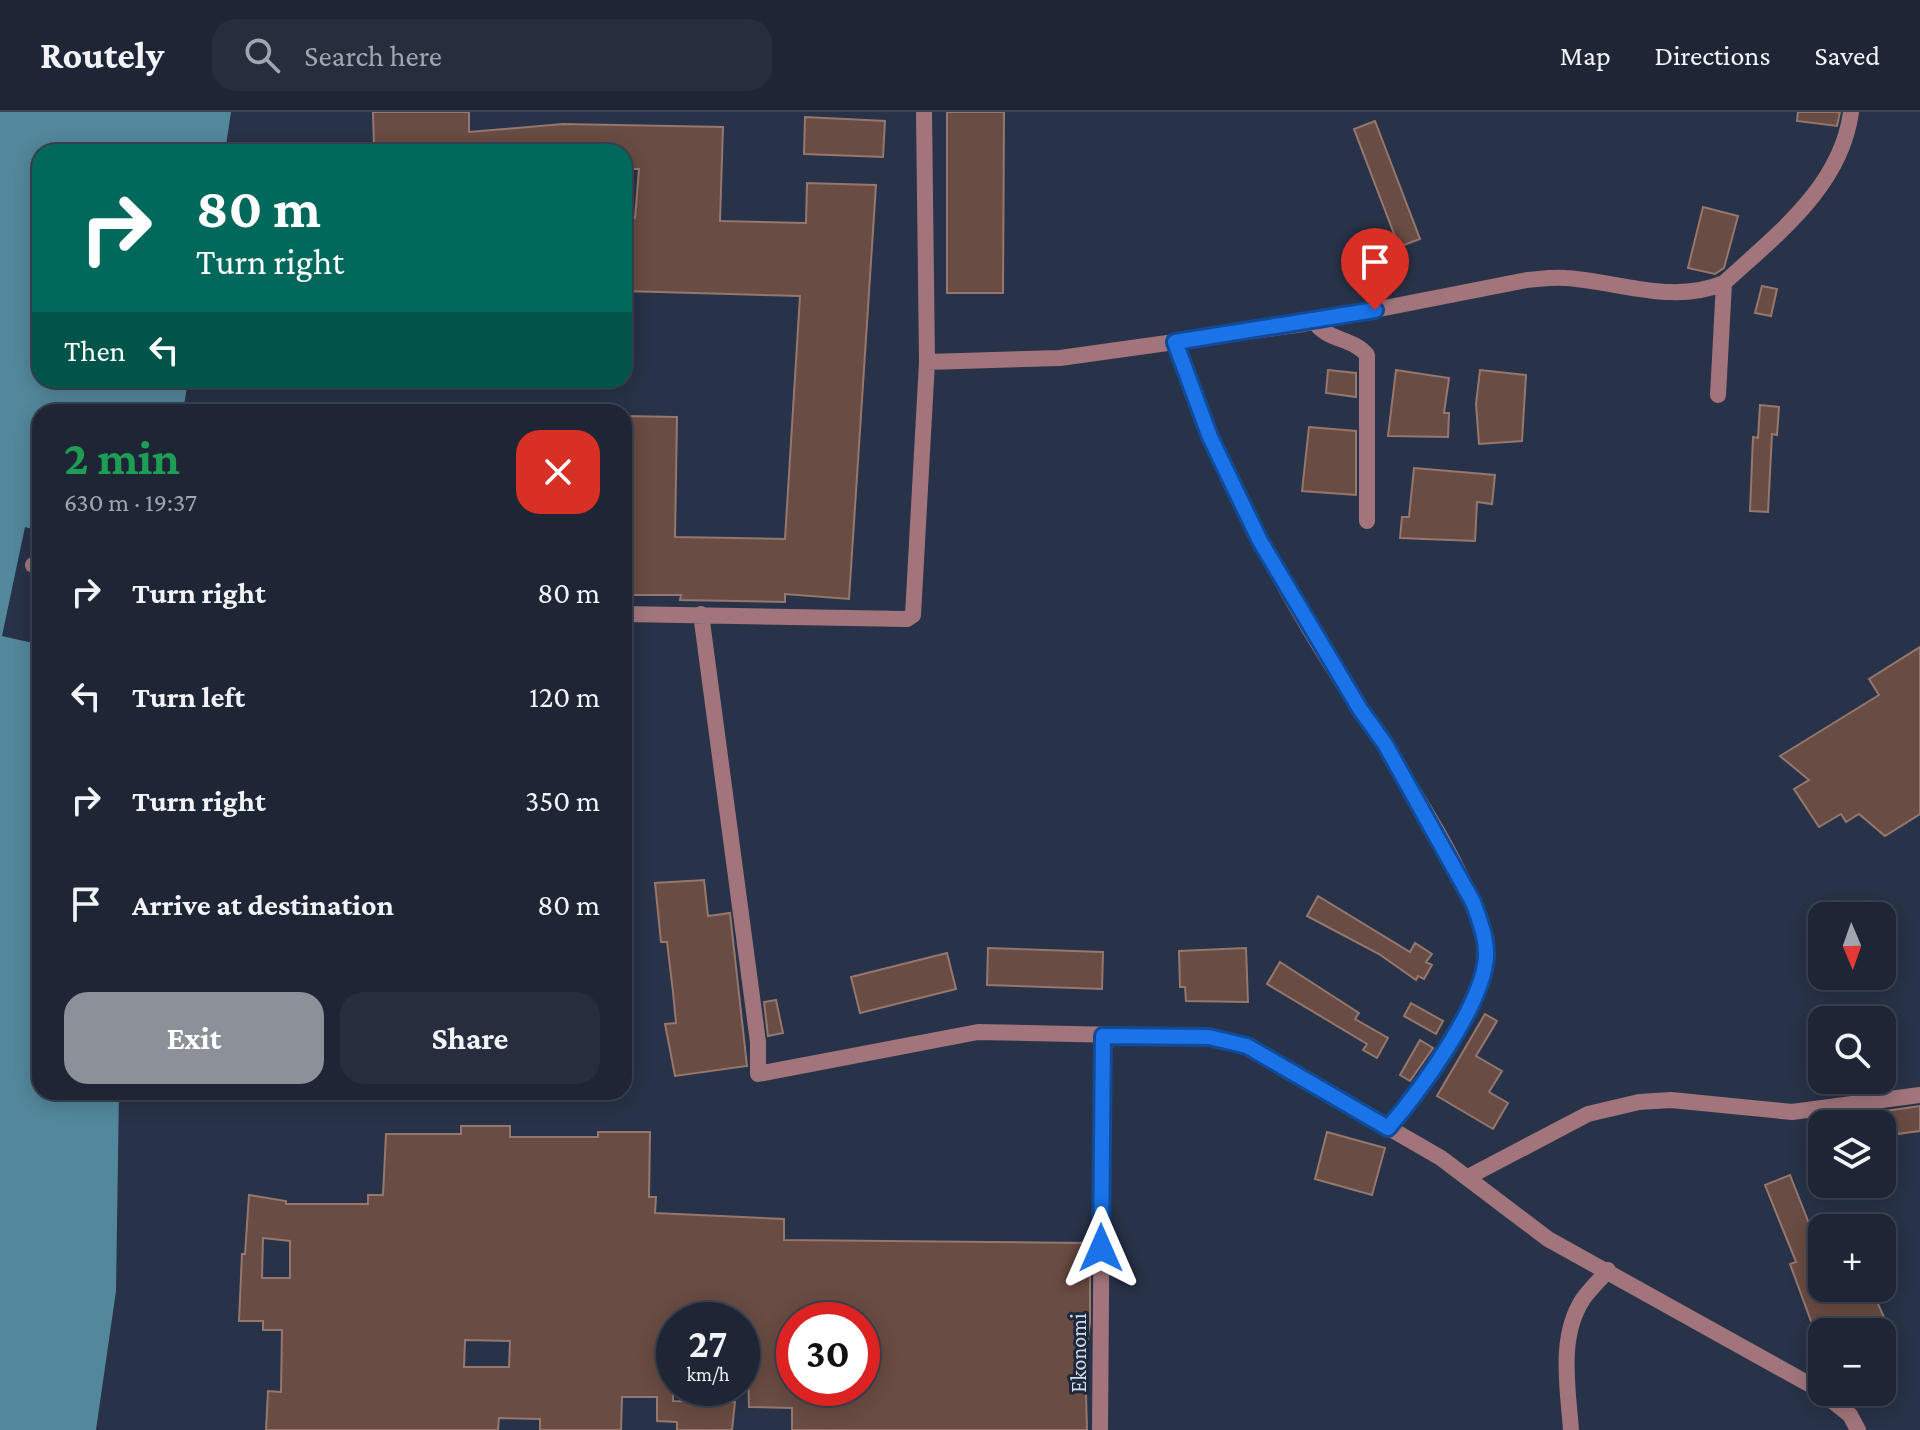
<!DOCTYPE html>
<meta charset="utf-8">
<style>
body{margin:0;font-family:"Crimson Pro",serif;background:#262e3e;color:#f1f3f6;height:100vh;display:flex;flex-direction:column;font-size:30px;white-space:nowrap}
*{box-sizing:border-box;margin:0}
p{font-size:26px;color:#a1a5ad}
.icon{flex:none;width:44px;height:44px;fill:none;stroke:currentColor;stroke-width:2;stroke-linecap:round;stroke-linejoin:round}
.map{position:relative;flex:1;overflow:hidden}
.side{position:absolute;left:32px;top:292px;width:600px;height:696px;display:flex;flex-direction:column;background:#1e2636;border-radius:24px;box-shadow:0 4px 20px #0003,0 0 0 2px #3c4351}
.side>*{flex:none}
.hud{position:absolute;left:32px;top:32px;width:600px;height:244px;border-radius:24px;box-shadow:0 4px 20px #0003,0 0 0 2px #3c4351;background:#00695c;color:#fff;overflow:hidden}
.needle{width:52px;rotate:178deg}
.tools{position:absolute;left:1808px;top:790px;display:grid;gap:16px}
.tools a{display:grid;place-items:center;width:88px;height:88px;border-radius:16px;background:#1e2636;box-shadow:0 4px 20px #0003,0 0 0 2px #3c4351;font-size:40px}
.speed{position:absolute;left:656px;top:1190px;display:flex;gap:16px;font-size:40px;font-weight:700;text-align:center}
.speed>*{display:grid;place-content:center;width:104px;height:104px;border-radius:50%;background:#1e2636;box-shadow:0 4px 20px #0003,0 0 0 2px #3c4351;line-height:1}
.speed small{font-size:20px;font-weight:400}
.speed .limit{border:12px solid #d22;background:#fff;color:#111}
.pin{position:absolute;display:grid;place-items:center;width:68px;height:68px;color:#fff;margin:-82px -34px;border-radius:50% 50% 50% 0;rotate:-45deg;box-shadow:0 0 8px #0007}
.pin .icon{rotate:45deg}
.me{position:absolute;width:88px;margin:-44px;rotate:0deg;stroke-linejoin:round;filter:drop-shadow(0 0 6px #0008)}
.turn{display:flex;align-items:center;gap:28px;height:168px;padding:0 32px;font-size:36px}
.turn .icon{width:104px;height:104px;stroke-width:2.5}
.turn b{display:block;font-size:56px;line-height:68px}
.then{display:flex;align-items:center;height:76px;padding:0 32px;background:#0003;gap:16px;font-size:30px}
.round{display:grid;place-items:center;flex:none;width:84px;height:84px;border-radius:24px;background:#262e3e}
.overview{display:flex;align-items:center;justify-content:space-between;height:136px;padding:0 32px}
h1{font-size:48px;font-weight:700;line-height:60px;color:#1e9e55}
.action{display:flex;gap:16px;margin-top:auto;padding:16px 32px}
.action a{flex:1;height:92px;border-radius:24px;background:#8c9099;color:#fff;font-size:32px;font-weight:700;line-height:92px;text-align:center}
.action a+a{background:#262e3e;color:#f1f3f6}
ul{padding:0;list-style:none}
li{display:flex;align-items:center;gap:24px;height:104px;padding:0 32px}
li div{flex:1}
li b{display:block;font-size:30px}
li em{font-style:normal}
header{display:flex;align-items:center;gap:48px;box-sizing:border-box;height:112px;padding:0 40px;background:#1e2636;border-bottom:2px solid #3c4351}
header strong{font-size:38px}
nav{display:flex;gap:44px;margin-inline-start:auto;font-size:28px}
.search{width:560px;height:72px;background:#262e3e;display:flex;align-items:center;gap:20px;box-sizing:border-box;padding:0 28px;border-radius:24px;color:#a1a5ad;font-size:30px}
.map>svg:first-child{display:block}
.water{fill:#53879b}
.pier{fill:#283248}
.building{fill:#694c43;stroke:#95776d;stroke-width:2;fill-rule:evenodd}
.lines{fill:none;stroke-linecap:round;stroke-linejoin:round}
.street{stroke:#a1757b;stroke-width:16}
.route-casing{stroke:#114b97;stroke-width:20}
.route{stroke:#1a73e8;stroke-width:14}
.labels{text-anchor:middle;stroke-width:6;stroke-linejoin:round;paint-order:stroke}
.street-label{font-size:22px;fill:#d3dae8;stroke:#1e283d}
</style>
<header>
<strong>Routely</strong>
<div class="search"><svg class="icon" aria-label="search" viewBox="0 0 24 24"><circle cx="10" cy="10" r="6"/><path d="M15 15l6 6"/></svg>Search here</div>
<nav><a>Map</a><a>Directions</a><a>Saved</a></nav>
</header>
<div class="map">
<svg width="1920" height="1318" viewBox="0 0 1920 1318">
<rect width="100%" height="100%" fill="#283248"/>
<path class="water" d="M0 0H231L225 40H40V268H188L183 300H40V980H119L116 1179 96 1318H0Z"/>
<path class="pier" d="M25 415 40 419V499L33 531 2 524Z"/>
<path class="building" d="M373 0H469V20L563 12 723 15 720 109 806 111 807 71 876 73 849 487 785 482V490L680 488 681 483H624V304L677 305 675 425 785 427 800 184 624 179V106H635L639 57H624V40L374 36Z
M947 0H1004L1003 181H947Z
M1798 0H1840L1837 14 1797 9Z
M805 5 885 9 883 45 804 42Z
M1375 9 1420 127 1399 135 1354 17Z
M1703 95 1738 104 1724 156 1715 162 1688 156Z
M1762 174 1777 177 1771 204 1755 201Z
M1328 258 1356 261V285L1326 281Z
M1396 258 1449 266 1444 301H1449L1448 325 1388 324Z
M1480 258 1526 263 1522 329 1479 332 1476 292Z
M1760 293 1779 295 1777 323 1772 322 1768 400 1750 399 1753 325 1758 326Z
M1309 315 1356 319V383L1302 379Z
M1414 356 1495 363 1492 392 1477 390 1475 429 1400 426 1402 405H1409Z
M1920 535V702L1885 724 1859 702 1846 710 1841 702 1819 715 1794 677 1809 668 1780 644 1879 583 1869 567Z
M704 768 708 804 730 801 747 954 675 964 665 912 676 911 673 880 667 830H661L655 771Z
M1318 784 1410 840 1415 831 1432 842 1426 850 1432 853 1424 867 1418 864 1416 868 1379 842 1307 804Z
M988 836 1103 840 1102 877 987 873Z
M1246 836 1248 890 1186 889 1185 875H1180L1179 839Z
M947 841 956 877 860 901 851 865Z
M1280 850 1359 901 1355 907 1388 926 1377 946 1363 938 1367 932 1267 872Z
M776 888 783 921 768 924 764 890Z
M1411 891 1443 909 1436 922 1404 904Z
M1485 902 1497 909 1476 944 1502 959 1489 980 1508 991 1493 1017 1437 984Z
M1420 928 1433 936 1410 969 1400 963Z
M1920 994V1019L1882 1024V1012H1872L1871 1001Z
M461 1014H510V1025H598V1020H650L649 1085H656L655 1101 784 1107V1128L1090 1131V1211L1085 1245 1087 1318H792V1296L749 1295 748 1255H742V1208H674L673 1289 735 1290 732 1318H677V1310L657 1309V1285H622L621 1318H540V1307L499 1306 498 1318H266L268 1279 281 1280 282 1218H263V1209H239L242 1142H245L249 1083 286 1089V1092H368V1083H383L386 1022H461ZM263 1126 290 1129V1166H262ZM794 1208H862V1279H794ZM465 1228 510 1229 509 1255H464Z
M1327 1020 1385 1036 1372 1083 1315 1067Z
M1790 1063 1819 1137 1812 1140 1822 1176H1871L1887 1212 1870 1220H1815L1790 1152 1796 1150 1765 1073Z"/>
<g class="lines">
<path class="street" d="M1314 209C1326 229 1352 225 1367 243V409
M1175 230C1200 298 1225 367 1261 431 1291 487 1324 544 1360 597 1394 648 1487 785 1485 843 1484 890 1419 980 1388 1016
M927 250 1060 246 1303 212 1527 168C1540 167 1553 165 1565 166 1619 169 1671 193 1724 171 1776 123 1841 75 1851 0
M1718 283 1724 171
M33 453 40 455
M624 502 907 507 913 503 927 250 924 0
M701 502 758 930V962L978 920 1209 925 1247 934 1441 1046 1548 1127 1816 1276 1850 1303 1858 1318
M1468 1065 1588 1002 1639 990 1671 988 1792 1000 1920 983
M1100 1318 1103 924
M1571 1318C1568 1276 1558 1225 1583 1187 1590 1177 1600 1168 1608 1158"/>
</g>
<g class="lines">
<g class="route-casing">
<path id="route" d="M1101 1136 1103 924 1209 925 1247 934 1388 1016C1420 979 1483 893 1486 845 1487 826 1479 807 1473 790L1385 632 1360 597 1260 429 1210 325 1175 230 1375 198"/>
</g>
<use href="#route" class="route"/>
</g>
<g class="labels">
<g class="street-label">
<text transform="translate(1078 1241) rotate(-90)" y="8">Ekonomi</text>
</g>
</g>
</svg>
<div class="tools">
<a><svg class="needle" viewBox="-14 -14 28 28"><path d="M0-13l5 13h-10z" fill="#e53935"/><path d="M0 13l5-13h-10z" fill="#a1a5ad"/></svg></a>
<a><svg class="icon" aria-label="search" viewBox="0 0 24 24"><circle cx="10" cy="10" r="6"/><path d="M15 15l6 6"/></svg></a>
<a><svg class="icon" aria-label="layers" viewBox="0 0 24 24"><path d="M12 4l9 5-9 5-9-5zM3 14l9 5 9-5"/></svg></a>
<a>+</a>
<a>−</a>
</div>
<div class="speed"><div>27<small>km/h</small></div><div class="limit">30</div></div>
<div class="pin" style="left:1375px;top:198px;background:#d93025"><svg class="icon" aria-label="arrive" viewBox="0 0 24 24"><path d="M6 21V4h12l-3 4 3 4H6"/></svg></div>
<svg class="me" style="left:1101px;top:1136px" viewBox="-20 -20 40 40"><path d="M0-17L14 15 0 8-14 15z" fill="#1a73e8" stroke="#fff" stroke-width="4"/></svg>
<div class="hud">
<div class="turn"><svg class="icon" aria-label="right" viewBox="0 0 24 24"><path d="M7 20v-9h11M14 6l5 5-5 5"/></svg><div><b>80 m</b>Turn right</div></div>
<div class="then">Then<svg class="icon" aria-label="left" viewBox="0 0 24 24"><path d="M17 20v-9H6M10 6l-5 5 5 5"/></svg></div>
</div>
<section class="side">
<div class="overview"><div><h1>2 min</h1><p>630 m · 19:37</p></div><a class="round" style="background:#d93025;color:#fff"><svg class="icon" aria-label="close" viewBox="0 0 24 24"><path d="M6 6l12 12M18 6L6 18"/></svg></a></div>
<ul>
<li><svg class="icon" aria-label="right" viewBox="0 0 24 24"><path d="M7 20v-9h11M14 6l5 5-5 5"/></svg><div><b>Turn right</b></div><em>80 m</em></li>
<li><svg class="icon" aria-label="left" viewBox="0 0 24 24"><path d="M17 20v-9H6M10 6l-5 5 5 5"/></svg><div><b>Turn left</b></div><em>120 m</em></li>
<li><svg class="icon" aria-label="right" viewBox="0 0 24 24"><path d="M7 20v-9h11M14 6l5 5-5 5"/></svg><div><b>Turn right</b></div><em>350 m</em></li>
<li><svg class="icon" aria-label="arrive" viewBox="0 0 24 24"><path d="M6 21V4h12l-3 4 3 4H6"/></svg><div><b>Arrive at destination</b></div><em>80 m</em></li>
</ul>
<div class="action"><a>Exit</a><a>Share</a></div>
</section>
</div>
